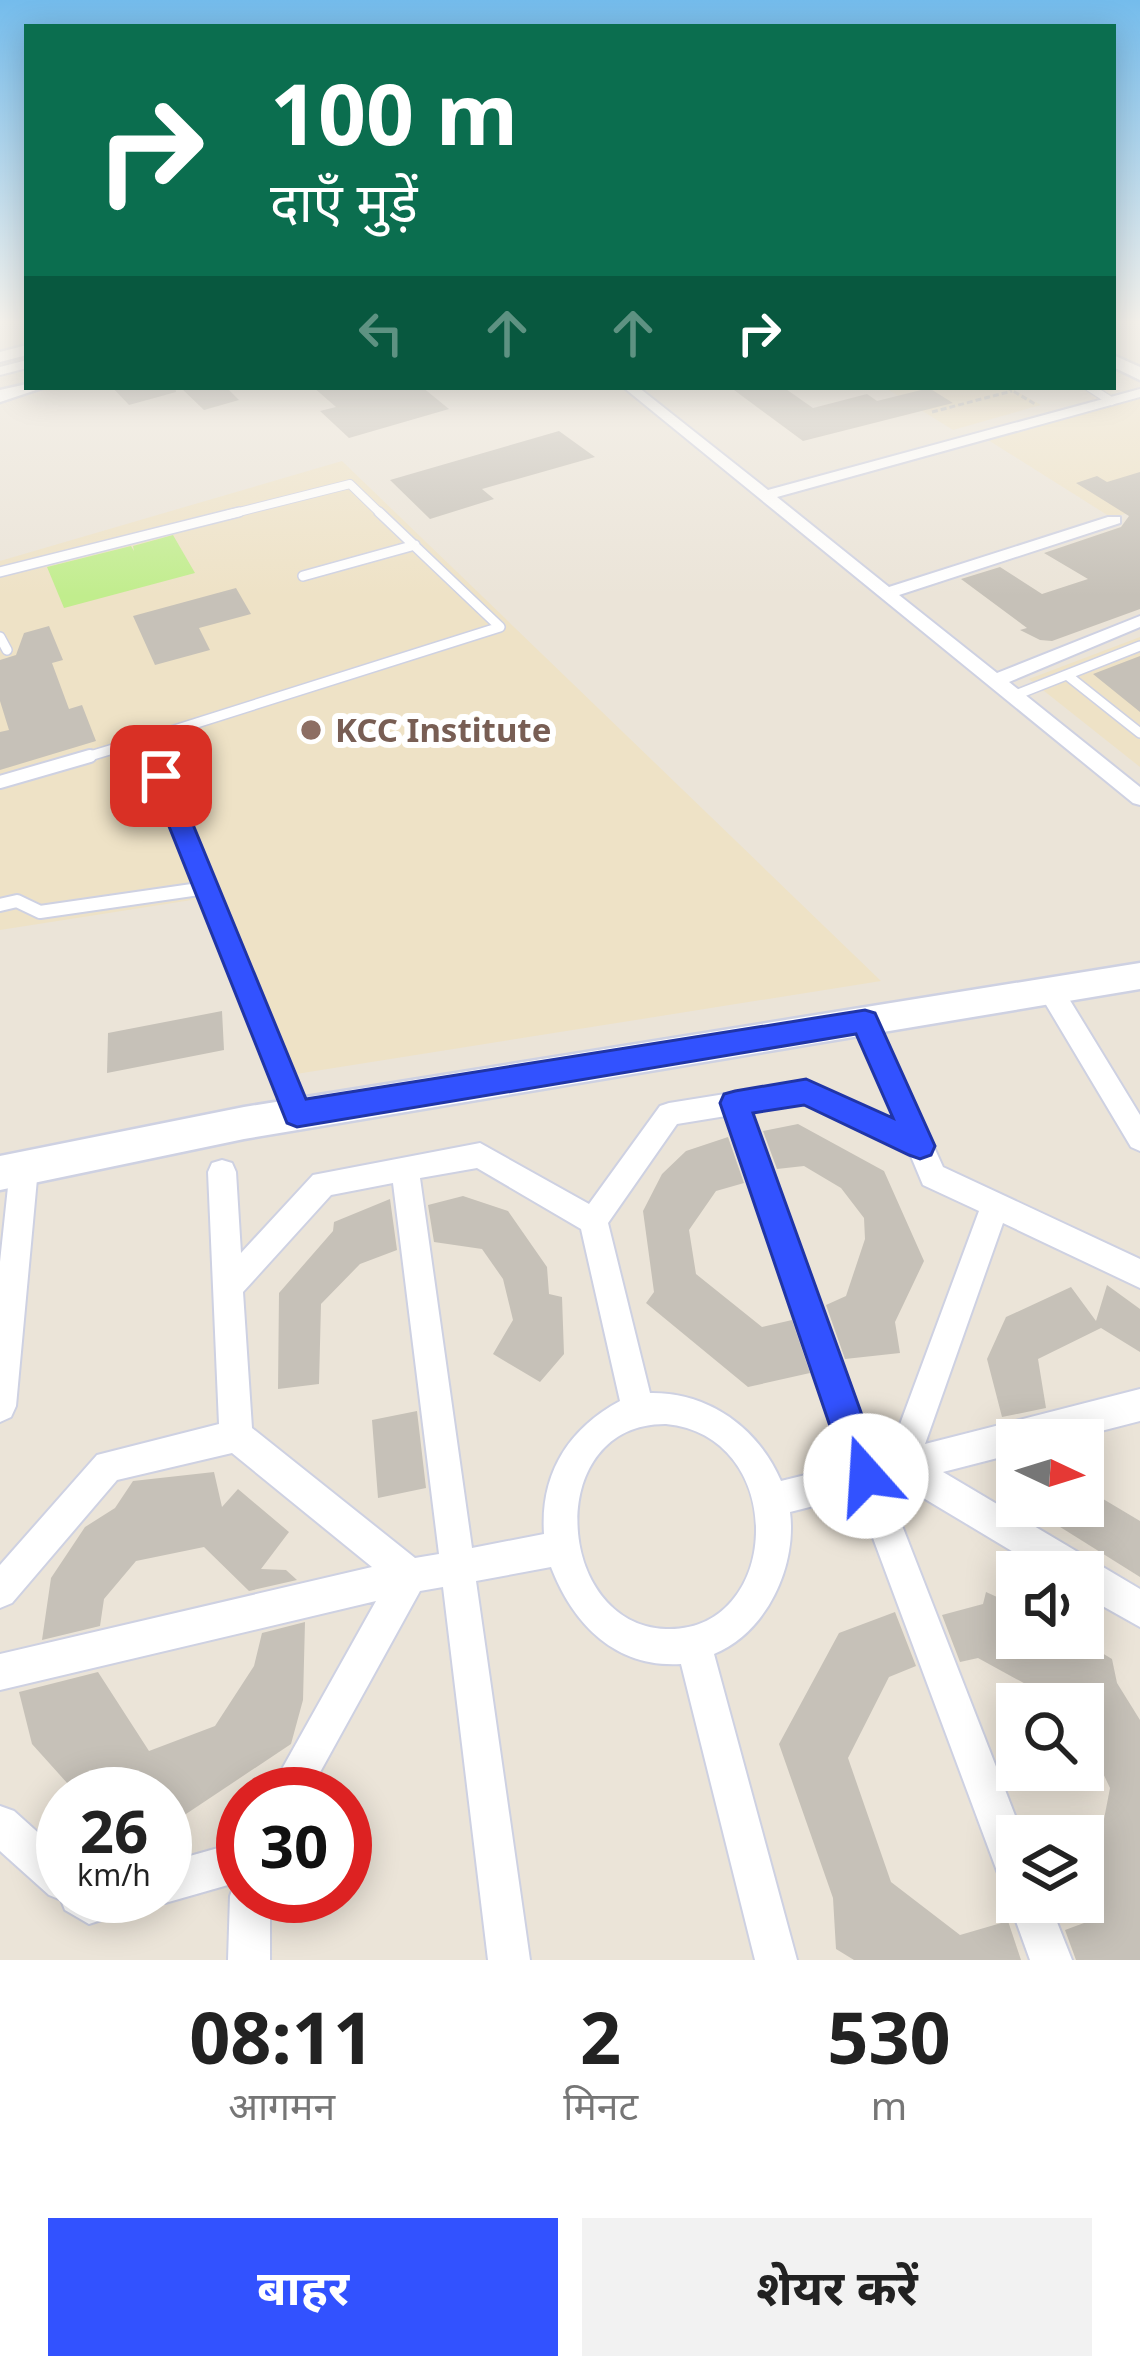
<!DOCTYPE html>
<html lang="hi">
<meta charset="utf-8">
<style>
body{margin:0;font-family:"Noto Sans","Noto Sans Devanagari",sans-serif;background:#f2f2f2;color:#222;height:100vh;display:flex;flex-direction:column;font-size:45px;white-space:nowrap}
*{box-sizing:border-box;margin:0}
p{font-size:39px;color:#767676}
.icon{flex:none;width:66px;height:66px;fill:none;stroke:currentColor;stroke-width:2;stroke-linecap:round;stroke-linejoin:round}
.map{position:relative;height:1960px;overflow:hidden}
.panel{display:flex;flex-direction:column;background:#fff;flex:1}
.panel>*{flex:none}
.banner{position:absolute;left:24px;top:24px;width:1092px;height:366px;border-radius:0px;box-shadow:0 6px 30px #0003;background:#0b6e4f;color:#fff;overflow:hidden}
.needle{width:78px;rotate:94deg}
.tools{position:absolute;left:996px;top:1419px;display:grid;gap:24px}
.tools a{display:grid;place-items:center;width:108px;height:108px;border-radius:0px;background:#fff;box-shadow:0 6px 30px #0003;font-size:60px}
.speed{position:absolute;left:36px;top:1767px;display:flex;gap:24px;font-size:60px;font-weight:700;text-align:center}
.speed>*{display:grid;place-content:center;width:156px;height:156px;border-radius:50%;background:#fff;box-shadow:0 6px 30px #0003;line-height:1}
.speed small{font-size:30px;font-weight:400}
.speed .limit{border:18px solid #d22;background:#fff;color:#111}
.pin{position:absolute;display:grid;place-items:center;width:102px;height:102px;color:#fff;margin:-51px;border-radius:24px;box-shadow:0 6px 18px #0006}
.me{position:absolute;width:132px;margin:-66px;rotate:341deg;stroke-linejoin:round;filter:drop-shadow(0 0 9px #0008)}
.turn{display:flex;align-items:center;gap:42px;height:252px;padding:0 48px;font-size:54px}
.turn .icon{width:156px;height:156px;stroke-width:2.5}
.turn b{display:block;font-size:84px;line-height:102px}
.lanes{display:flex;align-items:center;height:114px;padding:0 48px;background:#0003;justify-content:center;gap:60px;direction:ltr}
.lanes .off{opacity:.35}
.eta{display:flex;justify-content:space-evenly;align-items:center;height:204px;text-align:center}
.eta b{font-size:72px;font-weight:700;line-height:84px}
.action{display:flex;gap:24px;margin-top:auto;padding:24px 48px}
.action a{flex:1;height:138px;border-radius:0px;background:#3252ff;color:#fff;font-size:48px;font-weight:700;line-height:138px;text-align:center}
.action a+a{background:#f2f2f2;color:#222}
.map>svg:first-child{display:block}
.education{fill:#eee2c6}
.pitch{fill:#c1ed8d}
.building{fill:#c6c1b8}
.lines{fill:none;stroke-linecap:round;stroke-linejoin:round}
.lane-far3-casing{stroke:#ced1e2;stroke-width:10}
.lane-far2-casing{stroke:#ced1e2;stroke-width:12}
.lane-far1-casing{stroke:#ced1e2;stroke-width:16}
.lane-casing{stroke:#ced1e2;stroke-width:20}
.street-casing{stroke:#ced1e2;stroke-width:4}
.secondary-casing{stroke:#ced1e2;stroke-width:5}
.path{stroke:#c7c7c7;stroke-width:3;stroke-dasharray:6 3;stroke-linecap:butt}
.lane-far3{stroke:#fff;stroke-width:8}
.lane-far2{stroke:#fff;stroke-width:9}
.lane-far1{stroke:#fff;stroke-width:12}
.lane{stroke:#fff;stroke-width:15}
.street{fill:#fff;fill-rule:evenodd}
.secondary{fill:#fff;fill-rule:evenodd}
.route{fill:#3252ff;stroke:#2035a6;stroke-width:3}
.education-dot{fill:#8d6e63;stroke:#fff;stroke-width:4.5}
.labels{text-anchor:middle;stroke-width:12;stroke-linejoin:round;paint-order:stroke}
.education-label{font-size:33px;font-weight:bold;fill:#785e54;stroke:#fff;text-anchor:start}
</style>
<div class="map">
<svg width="1140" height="1960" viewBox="0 0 1140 1960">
<rect width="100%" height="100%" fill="#ebe4d8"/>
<path class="education" d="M884 387H1009L1041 405 953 430Z
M1140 397V509L1112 518 988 440Z
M342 461 881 981 271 1078 198 899 0 930V561Z
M1140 637V767L1029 679Z"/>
<path class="pitch" d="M173 535 195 573 64 608 47 567 131 546 134 551 133 546Z"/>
<path class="building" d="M112 387H175L176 392 129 405Z
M180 387H226L239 400 204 410Z
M313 387H422L449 409 349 438 320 411 336 407Z
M730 387H783L813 408 867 394 877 401 929 388 953 403 803 441Z
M559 431 595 457 482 489 494 499 430 519 390 480Z
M1140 472V609L1052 641 1040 640 1020 630 1027 628 961 579 1000 567 1042 594 1088 579 1044 553 1121 527 1129 516 1076 483 1097 476 1107 482Z
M236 588 251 614 199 628 210 650 155 665 133 616Z
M49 626 63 660 52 663 69 709 82 705 96 741 0 770V732L9 730 0 701V660L16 655 24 633Z
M1140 656V712L1093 674Z
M222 1011 224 1050 107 1073 108 1033Z
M798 1124 884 1171 924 1261 895 1322 900 1353 845 1359 826 1305 846 1296 865 1239 864 1218 841 1188 804 1166 777 1169 763 1131Z
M728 1137 744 1183 716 1191 689 1230 696 1274 762 1327 792 1320 810 1373 748 1387 646 1303 654 1292 643 1211 662 1174 686 1151Z
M463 1196 508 1211 547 1267 549 1294 562 1297 564 1354 540 1382 493 1354 513 1320 503 1279 482 1249 434 1242 428 1205Z
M390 1199 397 1250 360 1264 321 1304 319 1384 278 1389 279 1293 333 1231 334 1222Z
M1107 1285 1140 1309V1352L1101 1328 1038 1359 1046 1408 1002 1417 987 1359 1006 1317 1071 1287 1096 1321Z
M417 1411 426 1488 378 1498 372 1420Z
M214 1472 222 1507 238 1489 289 1532 261 1569 286 1570 297 1580 249 1591 204 1547 136 1561 104 1599 100 1626 42 1640 51 1578 85 1527 115 1508 133 1481Z
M1083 1487 1140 1521V1577L1057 1525 1063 1506H1083Z
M986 1592 1017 1606V1638H1077L1112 1659 1117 1683 1140 1720V1960H1076L1065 1930 1084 1923 1110 1788 1083 1731V1704H1062L978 1658 960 1662 942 1615 983 1604Z
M895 1612 916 1666 889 1677 848 1758 891 1882 960 1935 1008 1921 1021 1960H854L836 1949 833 1898 779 1744 839 1633Z
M305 1622 303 1700 291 1744 165 1828V1794H77L32 1744 19 1692 98 1672 149 1751 215 1726 254 1666 262 1633Z"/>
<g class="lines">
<g class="lane-far3-casing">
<path id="lane-far3" d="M1089 387 1111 401
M227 515 350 484 382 515"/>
</g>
<g class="lane-far2-casing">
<path id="lane-far2" d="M0 572 239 512
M303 576 415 545
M0 637 7 650
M1067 675 1140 733
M1013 696 1140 646
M80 759 146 739
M154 759 146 739 500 627 379 512"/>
</g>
<g class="lane-far1-casing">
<path id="lane-far1" d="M153 756 279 1068
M0 782 90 756
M0 905 17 901 40 912 206 888"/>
</g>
<g class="lane-casing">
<path id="lane" d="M278 1065 297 1113"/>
</g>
<g class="street-casing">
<path id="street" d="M27 360V368L0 375V367Z
M623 387H638L768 490 1140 389V397L777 497 889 587 1108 517H1120V523L899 595 997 673 1140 616V627L1009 682 1140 787V805L1133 803Z
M1051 981 1060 984 1140 1115V1151L1131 1147 1042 998 1039 991 1042 984Z
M865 1011 874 1014 877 1021 943 1167 1140 1259V1288L1003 1223 925 1444 1140 1389V1421L1066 1440H1017V1453L943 1472 1140 1589V1627L1083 1595V1572H1047L900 1484 887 1487 1023 1836H1017V1902H1049L1072 1960H1030L1009 1902 1014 1890 1003 1885 997 1871 857 1495 790 1512C797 1566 767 1632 714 1654L797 1960H755L681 1664C615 1668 573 1624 551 1567L476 1581 530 1960H488L443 1587 420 1591 308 1794H268L376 1601 0 1690V1654L372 1567 232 1453 117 1480 12 1603 0 1608V1565L97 1455 219 1424 208 1172 212 1163 222 1160 232 1163 236 1172 241 1253 313 1175 480 1143 589 1204 660 1106 669 1103 806 1081 896 1122 853 1021 856 1014ZM804 1103 910 1154 923 1185 979 1211 889 1454 876 1457 751 1112ZM726 1116 846 1465 781 1481C758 1428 709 1392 650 1393L608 1223 677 1124ZM477 1168 581 1229 620 1401C568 1429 540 1474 544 1534L472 1548 420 1178ZM393 1183 439 1554 415 1558 252 1428 243 1292 331 1195ZM666 1424C790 1436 782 1633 666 1629 554 1625 542 1423 666 1424Z
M24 1156 34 1159 38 1168 16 1406 11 1417 0 1422V1262L10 1168 14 1159Z
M0 1806 14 1811 63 1855V1896H138L132 1910 89 1924 65 1910 61 1900 49 1895 0 1851Z
M243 1841V1896H270V1960H228L230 1896 235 1883 165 1903 150 1896H165V1863Z"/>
</g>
<g class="secondary-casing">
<path id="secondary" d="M27 345V355L0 362V352Z
M1113 355 1140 367V380L1113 367Z
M27 384 45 387 0 402V390Z
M1140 963V989L244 1139 0 1190V1156L244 1107Z"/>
</g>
<path class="path" d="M1006 387 1035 404
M932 412 1012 391"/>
<use href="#lane-far3" class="lane-far3"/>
<use href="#lane-far2" class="lane-far2"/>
<use href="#lane-far1" class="lane-far1"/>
<use href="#lane" class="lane"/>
<use href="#street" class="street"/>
<use href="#secondary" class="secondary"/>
</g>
<linearGradient id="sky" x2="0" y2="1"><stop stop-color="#74bcec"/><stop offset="0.54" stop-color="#f6f3ed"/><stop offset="1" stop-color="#f6f3ed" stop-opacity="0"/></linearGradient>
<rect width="1140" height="596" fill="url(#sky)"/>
<path class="route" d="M161 768 173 776 306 1099 865 1010 875 1013 935 1146 931 1155 920 1159 909 1155 804 1105 753 1113 884 1476 879 1489 866 1495 852 1489 847 1476 720 1103 724 1094 735 1091 806 1079 893 1118 856 1034 297 1127 287 1123 149 776Z"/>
<circle class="education-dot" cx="311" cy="730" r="12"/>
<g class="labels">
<g class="education-label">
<text x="335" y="742">KCC Institute</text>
</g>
</g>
</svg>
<div class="tools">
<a><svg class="needle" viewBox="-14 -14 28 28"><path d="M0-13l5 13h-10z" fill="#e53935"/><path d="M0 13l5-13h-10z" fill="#767676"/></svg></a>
<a><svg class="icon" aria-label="sound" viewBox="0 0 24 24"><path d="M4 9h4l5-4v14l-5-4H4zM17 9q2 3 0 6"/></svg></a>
<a><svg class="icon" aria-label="search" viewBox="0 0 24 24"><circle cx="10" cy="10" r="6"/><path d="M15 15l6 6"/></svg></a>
<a><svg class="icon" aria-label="layers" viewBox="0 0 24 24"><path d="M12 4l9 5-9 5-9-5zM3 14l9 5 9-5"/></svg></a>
</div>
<div class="speed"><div>26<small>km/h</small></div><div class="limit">30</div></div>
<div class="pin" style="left:161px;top:776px;background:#d93025"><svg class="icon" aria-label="arrive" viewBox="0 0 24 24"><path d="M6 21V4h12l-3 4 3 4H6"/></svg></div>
<svg class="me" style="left:866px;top:1476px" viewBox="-20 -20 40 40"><circle r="19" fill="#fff"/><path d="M0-13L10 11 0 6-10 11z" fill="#3252ff"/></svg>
<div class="banner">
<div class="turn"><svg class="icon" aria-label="right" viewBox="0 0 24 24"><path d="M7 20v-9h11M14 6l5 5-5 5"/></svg><div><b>100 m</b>दाएँ मुड़ें</div></div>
<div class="lanes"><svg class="icon off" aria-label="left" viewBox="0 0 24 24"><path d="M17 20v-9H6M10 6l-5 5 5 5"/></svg><svg class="icon off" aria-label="ahead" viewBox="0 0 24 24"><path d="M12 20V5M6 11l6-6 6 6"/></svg><svg class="icon off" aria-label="ahead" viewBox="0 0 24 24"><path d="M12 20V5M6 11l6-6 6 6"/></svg><svg class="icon" aria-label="right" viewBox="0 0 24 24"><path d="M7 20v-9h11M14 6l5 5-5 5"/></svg></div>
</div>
</div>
<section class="panel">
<div class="eta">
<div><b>08:11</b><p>आगमन</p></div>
<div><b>2</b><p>मिनट</p></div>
<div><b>530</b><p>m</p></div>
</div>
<div class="action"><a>बाहर</a><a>शेयर करें</a></div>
</section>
